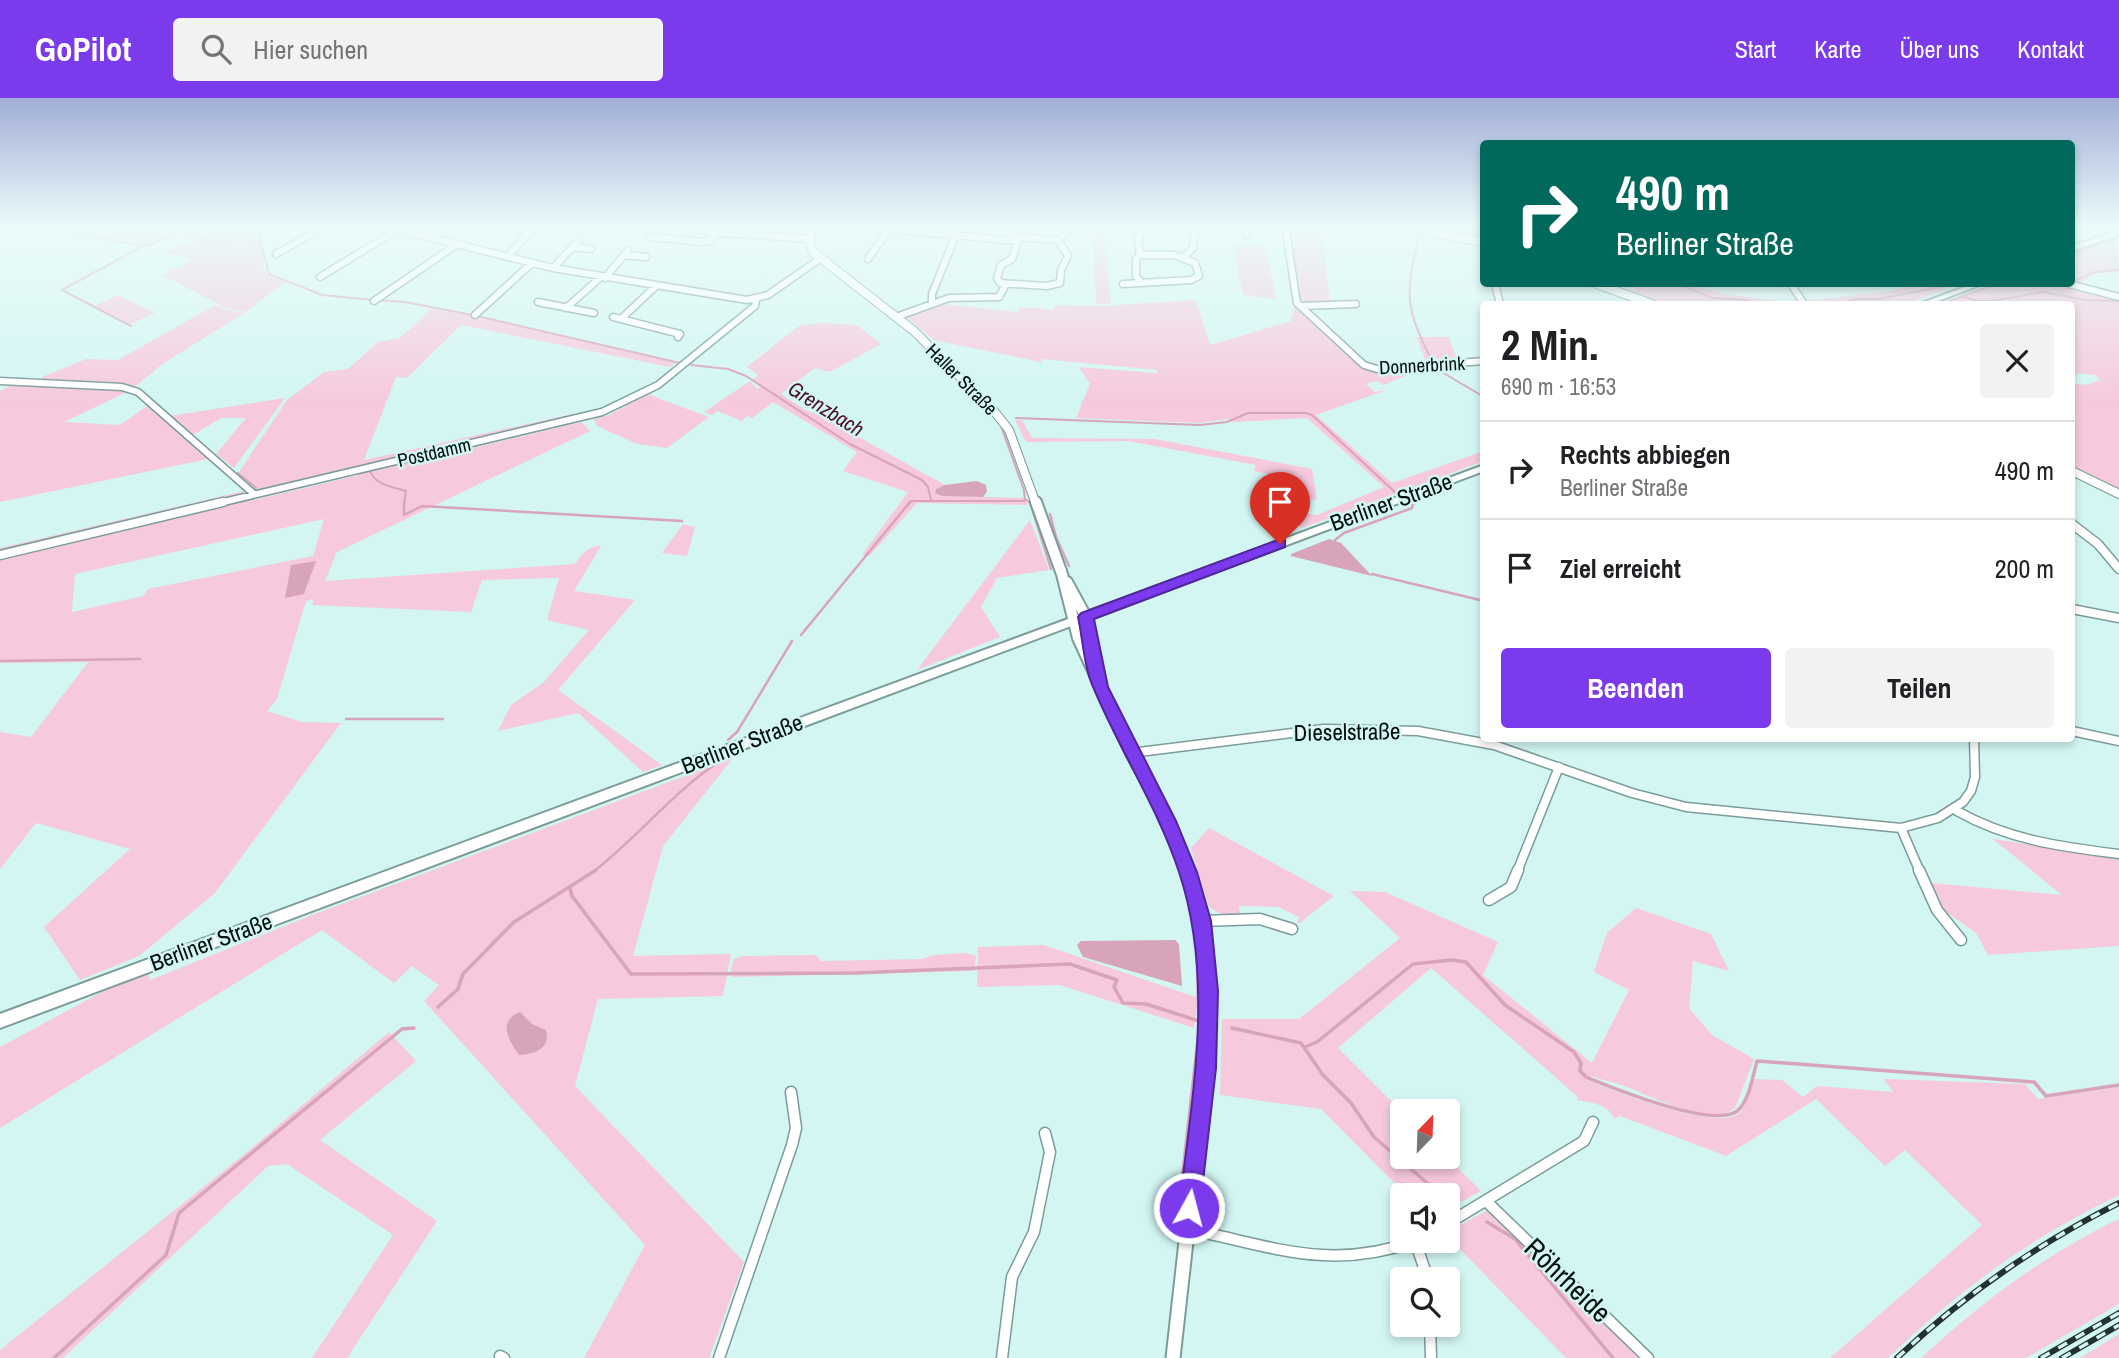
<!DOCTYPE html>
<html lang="de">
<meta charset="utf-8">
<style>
body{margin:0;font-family:"Archivo Narrow",sans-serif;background:#f2f2f2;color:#202124;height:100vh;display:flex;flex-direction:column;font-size:26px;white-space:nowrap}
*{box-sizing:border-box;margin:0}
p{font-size:23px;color:#757577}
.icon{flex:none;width:38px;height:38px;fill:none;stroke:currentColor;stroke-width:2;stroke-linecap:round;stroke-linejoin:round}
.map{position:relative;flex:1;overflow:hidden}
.panel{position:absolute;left:1480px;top:203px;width:595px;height:441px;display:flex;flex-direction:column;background:#fff;border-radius:7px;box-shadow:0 4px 10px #0003}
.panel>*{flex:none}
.guide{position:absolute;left:1480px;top:42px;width:595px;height:147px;border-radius:7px;box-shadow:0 4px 10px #0003;background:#00695c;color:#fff;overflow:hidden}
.needle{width:46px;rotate:23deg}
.controls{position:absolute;left:1390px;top:1001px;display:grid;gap:14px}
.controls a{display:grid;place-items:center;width:70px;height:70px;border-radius:7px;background:#fff;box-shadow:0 4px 10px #0003;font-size:35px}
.pin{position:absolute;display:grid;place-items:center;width:60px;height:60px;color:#fff;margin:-72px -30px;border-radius:50% 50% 50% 0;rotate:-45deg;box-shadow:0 0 7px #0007}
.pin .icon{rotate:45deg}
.me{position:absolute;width:77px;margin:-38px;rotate:7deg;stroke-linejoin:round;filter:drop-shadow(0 0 5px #0008)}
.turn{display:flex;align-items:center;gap:24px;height:147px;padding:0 21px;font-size:32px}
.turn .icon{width:91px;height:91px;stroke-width:2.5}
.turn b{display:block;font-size:49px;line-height:60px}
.round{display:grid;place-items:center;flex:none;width:74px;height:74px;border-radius:7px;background:#f2f2f2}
.headline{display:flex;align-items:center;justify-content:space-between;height:119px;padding:0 21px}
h1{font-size:42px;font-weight:700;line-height:52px}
.cta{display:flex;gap:14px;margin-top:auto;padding:14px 21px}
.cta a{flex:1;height:80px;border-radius:7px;background:#7c3aed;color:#fff;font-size:28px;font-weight:700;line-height:80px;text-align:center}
.cta a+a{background:#f2f2f2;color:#202124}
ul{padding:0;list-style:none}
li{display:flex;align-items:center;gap:21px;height:98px;padding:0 21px;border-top:2px solid #e0e0e0}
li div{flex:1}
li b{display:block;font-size:26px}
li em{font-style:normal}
header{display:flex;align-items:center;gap:42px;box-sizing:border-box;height:98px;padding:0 35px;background:#7c3aed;color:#fff}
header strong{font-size:33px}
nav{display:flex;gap:38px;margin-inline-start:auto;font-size:24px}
.search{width:490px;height:63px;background:#f2f2f2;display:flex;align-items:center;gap:18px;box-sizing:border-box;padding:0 24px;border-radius:7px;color:#757577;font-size:26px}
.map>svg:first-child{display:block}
.green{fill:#f6c9dc;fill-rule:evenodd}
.water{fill:#d8a4ba}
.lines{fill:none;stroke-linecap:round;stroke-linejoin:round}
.stream-far2{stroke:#d8a4ba;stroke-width:2}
.stream-far1{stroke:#d8a4ba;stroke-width:2.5}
.stream{stroke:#d8a4ba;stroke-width:3.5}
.street-far2-casing{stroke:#7b9c9a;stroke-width:9}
.street-far1-casing{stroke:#7b9c9a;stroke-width:11}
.street-casing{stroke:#7b9c9a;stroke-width:13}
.secondary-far2-casing{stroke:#7b9c9a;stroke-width:10}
.secondary-far1-casing{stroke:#7b9c9a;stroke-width:14}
.secondary-casing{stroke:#7b9c9a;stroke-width:17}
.primary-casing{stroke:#7b9c9a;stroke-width:4}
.street-far2{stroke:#fff;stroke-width:6}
.street-far1{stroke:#fff;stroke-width:8}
.street{stroke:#fff;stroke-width:10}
.secondary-far2{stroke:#fff;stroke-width:8}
.secondary-far1{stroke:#fff;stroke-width:10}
.secondary{stroke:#fff;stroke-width:13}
.primary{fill:#fff;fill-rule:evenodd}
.rail-casing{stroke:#223230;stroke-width:6}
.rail{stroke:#d3f6f3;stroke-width:3.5;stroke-dasharray:10;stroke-linecap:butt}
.route{fill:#7c3aed;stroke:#51269a;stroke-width:2}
.labels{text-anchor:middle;stroke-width:5;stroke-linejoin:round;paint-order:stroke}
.far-street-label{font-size:19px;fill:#04100f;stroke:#d3f6f3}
.far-water-label{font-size:21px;font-style:italic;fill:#4c0e30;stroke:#d3f6f3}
.street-label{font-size:23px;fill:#04100f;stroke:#d3f6f3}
.near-street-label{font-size:28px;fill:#04100f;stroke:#d3f6f3}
</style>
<header>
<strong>GoPilot</strong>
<div class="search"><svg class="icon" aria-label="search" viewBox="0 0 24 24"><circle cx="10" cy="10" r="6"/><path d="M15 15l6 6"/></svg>Hier suchen</div>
<nav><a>Start</a><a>Karte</a><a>Über uns</a><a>Kontakt</a></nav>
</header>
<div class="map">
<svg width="2119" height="1260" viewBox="0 0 2119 1260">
<rect width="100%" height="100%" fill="#d3f6f3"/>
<path class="green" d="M87 127H190L142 148 80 133Z
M195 127H255L265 154 263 171 268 177 285 184 246 214 226 210 162 177 193 162 164 154 195 143 176 137Z
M1093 127H1140L1138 129 1101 128 1104 130 1111 205 1096 206Z
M1287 127H1322L1330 205 1300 204Z
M2117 141 2119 174 2097 175 2078 186 2072 184V158Z
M1233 148H1265L1276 201 1243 197Z
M1640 186H1687L1730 197 1801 206H1664L1631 194Z
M1923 186H1953L1947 191 1905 206H1808L1805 203 1883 194Z
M1998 186H2063L2119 201V390L2072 368V285L2085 287 2100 282 2096 277 2072 275V206H1943Z
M118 197 155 215 131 226 94 208Z
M1196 202 1210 247 1291 223 1295 208 1363 268 1426 270 1383 287 1377 283 1366 286 1375 294 1389 291 1316 317 1392 385 1484 353V363L1302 430 1296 425 1300 414 1317 417 1384 389 1307 320 1233 324 1229 321 1199 325 1076 320 1090 286 1079 269 1157 275 1158 272 1042 261 1041 264 933 242 907 219 942 206 1018 214 1020 209 1054 212V207L1101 208Z
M215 207 224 211 244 215 161 267 135 289 42 282V279L86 261 118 262Z
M432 211 477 219 676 264 670 269 461 227 407 280 396 279 364 362 573 316 574 319 260 393 239 374 287 302 324 274 348 271 378 244 400 240Z
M824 225 857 227 881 246 830 274 815 270 781 296 807 313 817 316 945 387 936 391 935 395 942 398 1025 400 1028 407 917 405 869 458 862 457 908 394 843 373 857 354 773 304 752 320 747 318 742 323 717 313 712 317 704 314 750 283 757 291 762 288 753 281 758 277 747 269 800 227Z
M1416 239H1449L1458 264 1427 266Z
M15 285 129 293 64 324 120 327 147 308 208 361 0 404V293Z
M648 296 655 299 709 319 667 350 637 346 597 328 594 321 609 317Z
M285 300 234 370 216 356 246 320H221L193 337 170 318Z
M1015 322H1022L1032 340 1155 341 1312 371 1317 401 1297 404 1287 402 1294 382 1254 373 1256 367 1128 343 1026 344Z
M582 324 590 333 337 454 325 483 575 466C583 455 588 448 601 448L574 493 635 502 558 592 662 667 643 674 578 615 498 633 511 607 544 584 589 532 547 522 559 480 482 482 471 514 312 507 314 501 306 503 277 601 267 613 302 624 341 625 214 796 139 858 80 882 44 829 130 751 36 725 0 771V634L31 639 88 564 0 565V450L244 393 250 403ZM324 421 313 458 148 491 143 498 72 514 75 476Z
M1030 422 1049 472 997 480 981 509 1000 539 917 572Z
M683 426 695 429 687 458 662 455Z
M733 660 663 748 633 858 731 856 723 898 598 901 575 988 744 1164 709 1260H584L645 1147 424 903 439 887 412 868 394 885 322 832 0 1030V949L104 893 148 875 150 882 312 817Z
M1209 730 1334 798 1297 827 1299 819 1278 809 1239 808 1240 816H1221L1209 809 1191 750Z
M1993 741 2119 760V848L1988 857 1976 835 1945 813 1931 785 2062 797Z
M1350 793 1385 794 1498 844 1483 877 1592 965 1629 892 1594 874 1607 835 1636 810 1711 836 1729 873 1693 863 1689 910 1712 937 1754 961 1735 1010C1713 1029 1656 1001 1632 991 1619 985 1604 983 1591 978L1588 982C1613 993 1718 1034 1739 1015 1747 1008 1750 991 1754 981L1782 982 1803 999 1817 988 1893 994 1884 981 2025 986 2038 1001 2119 989V1097C2030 1140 1959 1192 1888 1260H1830L1982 1127 1905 1052 1885 1068 1816 1001 1726 1058 1620 1018 1615 1021C1606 1005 1593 1005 1577 1002L1578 999 1431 870 1338 950 1402 1014V1059H1447L1481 1093 1447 1112V1097H1406L1321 1011 1220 997 1222 921H1299L1400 840Z
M1044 847 1198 900 1194 930 1060 887 977 889 978 849Z
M966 855 976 858 974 873 732 879 731 870 734 861 743 858 816 857 821 863 923 861 933 857Z
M389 934 416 963 320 1042 437 1123 347 1260H312L393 1137 287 1066 268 1068 63 1260H0V1252L247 1054Z
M1490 1111 1641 1260H1566L1447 1138V1134Z
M2119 1121V1206L2026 1260H1921C1980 1205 2046 1156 2119 1121Z
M2119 1236V1260H2080L2085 1257Z"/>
<path class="water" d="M977 383 986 387 987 394 983 399 942 398 935 395 936 391 945 387Z
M1329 441 1341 445 1372 478 1291 458V456Z
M316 463 304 496 285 500 291 467Z
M1175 842 1179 846 1182 888 1083 859 1077 847 1081 843Z
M520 914 532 926 546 932C551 950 536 956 519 957 509 943 497 923 520 914Z"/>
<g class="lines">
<path class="stream-far2" d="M257 127 269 176 322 197 373 202
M44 129 141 148 149 147 191 127
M1472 131 1477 138 1484 140
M182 134 227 147
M1419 140C1404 197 1406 211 1432 263
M2072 157 2116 140
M2073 184 2094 174 2119 172
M1679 186 1712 200 1746 202 1755 206
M1962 198 1977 203H1992L2043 194 2085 202 2119 203
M379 202 405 204 477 218 680 265
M1840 206 1856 201H1879L1945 188
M1941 206 1996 186
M131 228 62 192 143 148
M691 267 728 271 746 278 850 346 922 382 928 389 931 402
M1435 270 1484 299
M1016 320 1200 327 1227 324 1248 315H1306L1312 317 1396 395
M2078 372 2119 391
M370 373C375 387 393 389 406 393L404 406
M238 375 256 390
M358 376 579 323
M1027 402 1031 406
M1409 402 1415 406
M230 406 351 377
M909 406 911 403H1025L1024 392 1001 328"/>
<path class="stream-far1" d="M404 404V417L422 408 682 423
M1030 404 1051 471
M225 407 237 404
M1050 416 1056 439 1069 468
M1335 442 1344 435 1412 410 1413 404
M1372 476 1484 503
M801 537 910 404
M0 563 140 561
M346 621H443
M728 642 737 634 792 543
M593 774C641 737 678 687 730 657"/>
<path class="stream" d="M570 790 572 798 631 876 856 875 1070 866 1117 882 1114 889 1123 905 1146 906 1202 924
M438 909 458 891 463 876 514 824 596 772
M1232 930 1301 945 1323 977 1351 1005 1374 1039 1441 1097
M1305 949 1317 944 1413 866 1451 862 1466 864 1505 907 1574 954 1581 965 1580 973 1586 979C1613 990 1713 1031 1737 1013 1749 1004 1753 977 1757 963L2034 984 2046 998 2119 987
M1447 1100 1453 1103
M1178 1118 1199 933 1197 848
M1487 1124 1515 1141 1613 1260
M54 1260 166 1157 179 1115 402 931 414 930"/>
<g class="street-far2-casing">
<path id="street-far2" d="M380 127 553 170 747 202 768 197 821 160
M503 127 532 133
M705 127V132L711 134 810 141
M1243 127 1247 138
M1285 127 1297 205 1364 267 1377 271 1484 263
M889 131 1017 143
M650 139 704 144 711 142 717 135
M1015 139 1058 142 1066 136V127
M1019 139 1012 161 1001 167 997 180 1000 185 1047 188 1060 185 1061 172 1068 158 1058 142
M1007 142 1013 127
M572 149 591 151
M276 156 327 127
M624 157 646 159
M507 159 536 127
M1184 159 1193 150 1196 127
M868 161 890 130
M553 170 579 142
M320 179 397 132
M605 180 628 152
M1140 183 1136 178V161L1140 157 1138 140 1145 127
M1123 186 1191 182 1199 178 1195 165 1174 157H1140
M1495 186 1500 206
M1791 186 1804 206
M2069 186 2119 199
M374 203 456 147
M538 204 594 215
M932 206V196L955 139
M1301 208 1356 206
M566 210 601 179
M475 217 532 165
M613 219 680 236 678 239
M896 219 949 200 999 199 1006 186
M621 221 656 188
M0 283 122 289 138 294 254 396
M215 406 602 314 658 287 755 208 756 202"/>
</g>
<g class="street-far1-casing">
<path id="street-far1" d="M2072 426 2098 446 2119 471
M0 457 223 404
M2072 511 2119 520
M2072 633 2119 643
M1131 655 1324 631 1418 633 1494 647 1632 695 1686 709 1901 730 1938 720 1963 704 1971 693 1975 679 1974 640
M1957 713C2008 742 2062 749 2119 756
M1901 730 1920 774
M1517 774 1559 669"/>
</g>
<g class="street-casing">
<path id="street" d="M1919 772 1937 812 1961 842
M1489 802 1511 789 1518 772
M1202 823 1260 821 1292 831
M1487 1104 1648 1260
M1447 1126 1584 1043 1593 1024
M1187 1131C1273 1148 1328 1174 1416 1143
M1415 1143 1428 1181
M1430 1227 1431 1260
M500 1258 504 1260
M719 1260 792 1047 796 1030 791 994
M1002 1260 1012 1179 1034 1134 1050 1054 1045 1035"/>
</g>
<g class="secondary-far2-casing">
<path id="secondary-far2" d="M813 127 810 144 813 154 914 233 994 313 1009 332 1036 406
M1392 127 1484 144
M1597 186 1652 206
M2072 373 2119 396"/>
</g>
<g class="secondary-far1-casing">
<path id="secondary-far1" d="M1036 404 1062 476 1078 540 1131 655 1168 723 1188 774
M1067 484 1086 519 1094 564"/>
</g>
<g class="secondary-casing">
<path id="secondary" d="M1173 1260C1180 1194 1188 1129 1195 1063 1206 966 1219 867 1187 772"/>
</g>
<g class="primary-casing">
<path id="primary" d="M2119 132V137L2072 153V148Z
M1973 186H1983L1930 206H1919Z
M1484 367V373L0 930V916Z"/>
</g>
<use href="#street-far2" class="street-far2"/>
<use href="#street-far1" class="street-far1"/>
<use href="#street" class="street"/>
<use href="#secondary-far2" class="secondary-far2"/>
<use href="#secondary-far1" class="secondary-far1"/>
<use href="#secondary" class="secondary"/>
<use href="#primary" class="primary"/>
<g class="rail-casing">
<path id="rail" d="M1897 1260C1964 1197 2037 1146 2119 1105
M2041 1260 2119 1215
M2062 1260 2119 1227"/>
</g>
<use href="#rail" class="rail"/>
</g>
<linearGradient id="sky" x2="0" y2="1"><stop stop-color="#a1aed6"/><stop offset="0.42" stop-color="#ebfbfa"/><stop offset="1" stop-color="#ebfbfa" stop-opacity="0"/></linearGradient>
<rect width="2119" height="304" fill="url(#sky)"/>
<path class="route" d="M1280 441 1285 442V449L1094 521 1108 589 1176 723 1197 774 1211 823 1218 893 1216 970 1200 1110 1197 1118 1189 1121 1182 1118 1179 1110C1192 999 1215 882 1179 774 1158 710 1120 653 1094 591 1084 570 1083 542 1078 519L1081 515Z"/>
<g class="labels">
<g class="far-street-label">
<text transform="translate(1422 267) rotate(-3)" y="7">Donnerbrink</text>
<text transform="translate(962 281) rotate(45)" y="7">Haller Straße</text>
<text transform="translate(434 354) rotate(-13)" y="7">Postdamm</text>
</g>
<g class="far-water-label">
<text transform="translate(826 311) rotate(32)" y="7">Grenzbach</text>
</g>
<g class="street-label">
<text transform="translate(1391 404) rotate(-20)" y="8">Berliner Straße</text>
<text transform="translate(1347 634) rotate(-1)" y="8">Dieselstraße</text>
<text transform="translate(742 646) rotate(-21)" y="8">Berliner Straße</text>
<text transform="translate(211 844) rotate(-20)" y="8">Berliner Straße</text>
</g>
<g class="near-street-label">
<text transform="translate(1568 1182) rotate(44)" y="10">Röhrheide</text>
</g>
</g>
</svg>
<div class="controls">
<a><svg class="needle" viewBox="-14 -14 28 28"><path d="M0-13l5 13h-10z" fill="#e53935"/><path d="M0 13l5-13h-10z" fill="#757577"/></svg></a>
<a><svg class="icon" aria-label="sound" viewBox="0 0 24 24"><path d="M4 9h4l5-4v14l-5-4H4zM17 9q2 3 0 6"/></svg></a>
<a><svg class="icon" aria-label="search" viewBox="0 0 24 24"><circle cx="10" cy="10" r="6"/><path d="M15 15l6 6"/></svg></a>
</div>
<div class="pin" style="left:1280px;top:446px;background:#d93025"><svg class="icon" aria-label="arrive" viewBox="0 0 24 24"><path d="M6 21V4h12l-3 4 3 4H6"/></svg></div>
<svg class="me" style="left:1189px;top:1110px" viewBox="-20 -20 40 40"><circle r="17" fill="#7c3aed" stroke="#fff" stroke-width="3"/><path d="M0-11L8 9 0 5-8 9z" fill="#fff"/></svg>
<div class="guide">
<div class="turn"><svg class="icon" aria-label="right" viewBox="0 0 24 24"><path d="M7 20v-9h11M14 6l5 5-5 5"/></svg><div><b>490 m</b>Berliner Straße</div></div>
</div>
<section class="panel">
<div class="headline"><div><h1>2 Min.</h1><p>690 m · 16:53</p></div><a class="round"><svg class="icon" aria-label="close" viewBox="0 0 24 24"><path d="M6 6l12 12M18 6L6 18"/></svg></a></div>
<ul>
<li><svg class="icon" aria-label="right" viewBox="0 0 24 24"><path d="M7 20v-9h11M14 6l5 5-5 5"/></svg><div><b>Rechts abbiegen</b><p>Berliner Straße</p></div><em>490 m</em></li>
<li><svg class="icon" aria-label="arrive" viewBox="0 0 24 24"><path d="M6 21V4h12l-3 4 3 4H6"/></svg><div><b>Ziel erreicht</b></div><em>200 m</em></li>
</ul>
<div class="cta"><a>Beenden</a><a>Teilen</a></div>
</section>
</div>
